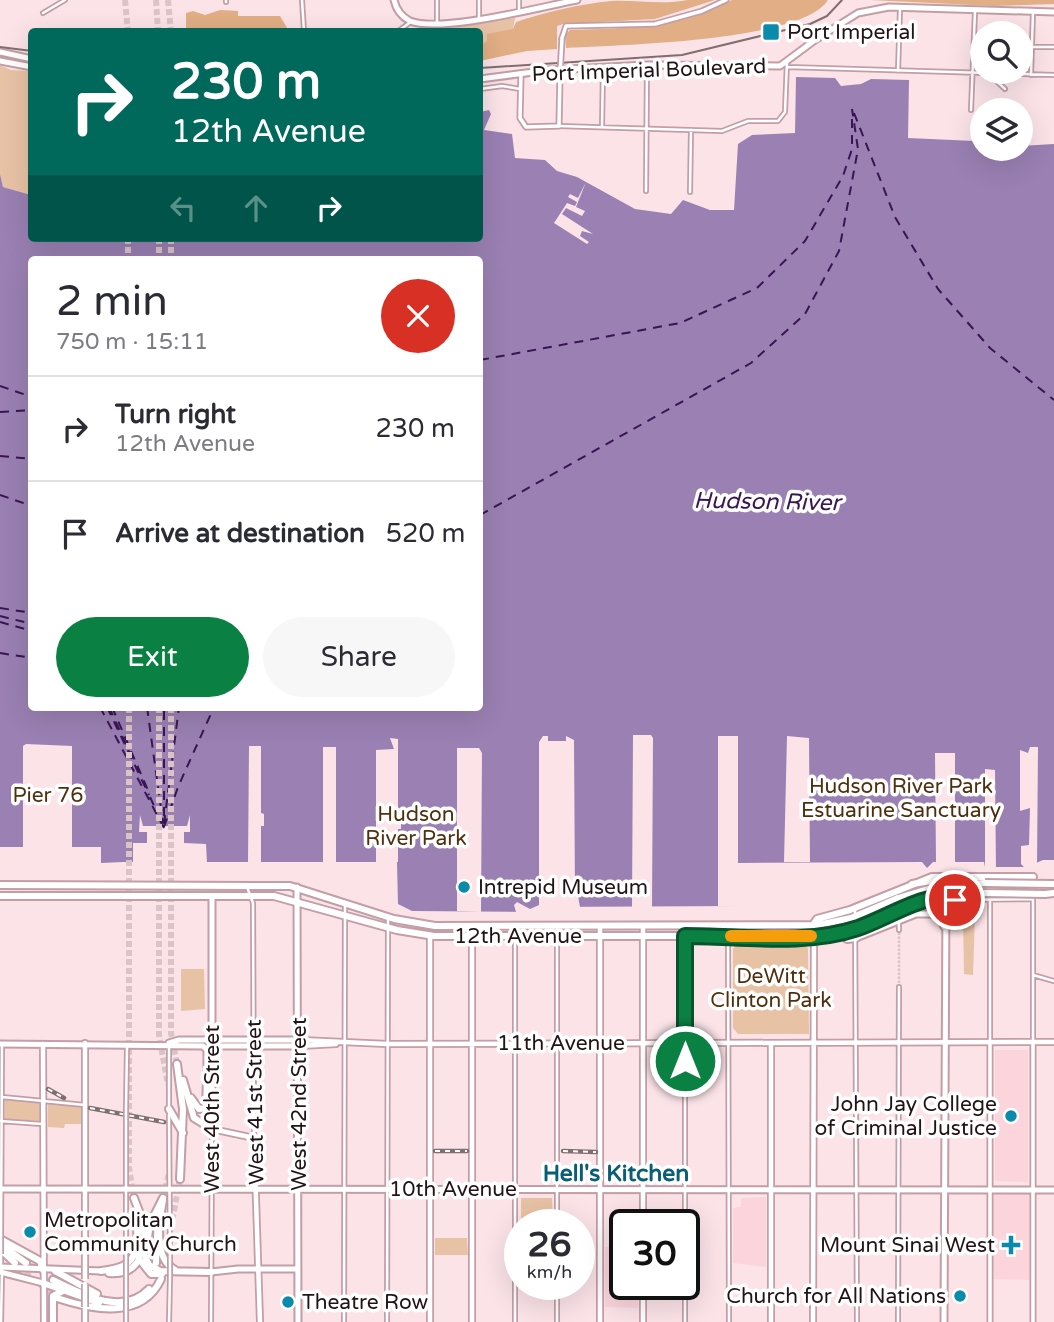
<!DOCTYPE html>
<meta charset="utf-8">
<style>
body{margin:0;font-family:"Varela Round",sans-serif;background:#f7f7f7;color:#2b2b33;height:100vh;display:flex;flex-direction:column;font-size:26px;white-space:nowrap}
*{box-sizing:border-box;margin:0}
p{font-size:23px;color:#7c7c81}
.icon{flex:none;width:38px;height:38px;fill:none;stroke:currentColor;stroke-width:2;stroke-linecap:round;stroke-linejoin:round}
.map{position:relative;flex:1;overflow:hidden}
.details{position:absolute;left:28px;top:256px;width:455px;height:455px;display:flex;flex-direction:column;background:#fff;border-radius:7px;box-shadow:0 7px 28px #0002}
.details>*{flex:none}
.hud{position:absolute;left:28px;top:28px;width:455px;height:214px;border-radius:7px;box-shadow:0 7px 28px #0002;background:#00695c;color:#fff;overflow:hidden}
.controls{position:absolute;left:970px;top:21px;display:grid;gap:14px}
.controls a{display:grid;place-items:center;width:63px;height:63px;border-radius:50%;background:#fff;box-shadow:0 7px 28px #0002;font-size:35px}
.speed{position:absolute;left:504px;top:1209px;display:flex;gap:14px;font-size:35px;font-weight:700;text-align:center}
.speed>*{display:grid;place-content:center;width:91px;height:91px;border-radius:50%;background:#fff;box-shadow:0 7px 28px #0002;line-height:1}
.speed small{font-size:18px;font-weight:400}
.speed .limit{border:4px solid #111;border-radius:10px;background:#fff;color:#111}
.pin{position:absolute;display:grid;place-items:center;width:60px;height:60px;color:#fff;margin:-30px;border:4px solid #fff;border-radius:50%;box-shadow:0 2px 7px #0007}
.me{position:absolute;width:77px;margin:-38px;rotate:0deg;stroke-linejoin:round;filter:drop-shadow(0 0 5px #0008)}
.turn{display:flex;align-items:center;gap:24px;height:147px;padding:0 28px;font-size:32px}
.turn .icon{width:91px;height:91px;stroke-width:2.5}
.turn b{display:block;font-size:49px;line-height:60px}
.lanes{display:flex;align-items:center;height:66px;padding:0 28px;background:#0003;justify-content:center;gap:35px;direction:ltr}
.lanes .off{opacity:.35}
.round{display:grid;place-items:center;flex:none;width:74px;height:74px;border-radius:37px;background:#f7f7f7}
.headline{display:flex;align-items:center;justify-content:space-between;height:119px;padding:0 28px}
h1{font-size:42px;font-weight:600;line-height:52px}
.button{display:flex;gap:14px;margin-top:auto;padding:14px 28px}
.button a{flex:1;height:80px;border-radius:42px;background:#0b8043;color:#fff;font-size:28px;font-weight:600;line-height:80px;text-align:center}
.button a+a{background:#f7f7f7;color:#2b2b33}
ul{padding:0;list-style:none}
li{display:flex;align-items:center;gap:21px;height:105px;padding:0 28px;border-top:2px solid #e1e1e2}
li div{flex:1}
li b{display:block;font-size:26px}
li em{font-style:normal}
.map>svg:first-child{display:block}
.built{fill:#fbd4dc}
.green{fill:#e8c2a5}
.forest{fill:#e1ae85}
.water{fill:#9a80b3;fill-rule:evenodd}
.pier{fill:#fbe3e8}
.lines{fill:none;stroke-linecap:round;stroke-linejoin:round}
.ferry{stroke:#3a1554;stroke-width:2;stroke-dasharray:9 7;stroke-linecap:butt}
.minor-tunnel{stroke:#dac4c8;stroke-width:2.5;stroke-dasharray:2.5 1.5;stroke-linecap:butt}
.motorway-tunnel{stroke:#dac4c8;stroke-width:6;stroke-dasharray:6 3;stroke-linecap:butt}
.minor-casing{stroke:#c39ea6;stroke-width:6}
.tertiary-casing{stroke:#c39ea6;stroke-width:7}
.secondary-casing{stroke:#c39ea6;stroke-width:8}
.primary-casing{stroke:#c39ea6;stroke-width:9}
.trunk-casing{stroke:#c39ea6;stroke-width:10}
.motorway-casing{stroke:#c39ea6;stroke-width:10}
.minor{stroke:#fff;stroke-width:2.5}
.tertiary{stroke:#fff;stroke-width:3.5}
.secondary{stroke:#fff;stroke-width:4.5}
.primary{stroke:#fff;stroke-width:5}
.trunk{stroke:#fff;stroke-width:6}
.motorway{stroke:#fff;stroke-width:6}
.tram{stroke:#806e71;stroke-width:2}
.rail-casing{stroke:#806e71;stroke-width:4.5}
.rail{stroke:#fff;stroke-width:2;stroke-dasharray:5;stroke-linecap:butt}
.minor-bridge-casing{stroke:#c39ea6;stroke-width:6;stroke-linecap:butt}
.tertiary-bridge-casing{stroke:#c39ea6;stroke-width:7;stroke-linecap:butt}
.secondary-bridge-casing{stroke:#c39ea6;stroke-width:8;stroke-linecap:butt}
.motorway-bridge-casing{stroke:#c39ea6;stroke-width:10;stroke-linecap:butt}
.minor-bridge{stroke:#fff;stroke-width:2.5}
.tertiary-bridge{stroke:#fff;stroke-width:3.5}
.secondary-bridge{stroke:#fff;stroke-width:4.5}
.motorway-bridge{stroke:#fff;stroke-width:6}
.route-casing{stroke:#07532c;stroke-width:18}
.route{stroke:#0b8043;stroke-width:12}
.slow{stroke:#f59e0b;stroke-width:12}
.poi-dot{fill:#0b8bac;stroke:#fff;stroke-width:2.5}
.labels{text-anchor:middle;stroke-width:7;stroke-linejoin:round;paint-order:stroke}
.poi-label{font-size:21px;fill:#211316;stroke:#fff;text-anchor:start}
.street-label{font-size:21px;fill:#211316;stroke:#fff}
.park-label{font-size:21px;fill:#502f0f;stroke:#fff}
.water-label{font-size:23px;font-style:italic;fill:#3a1554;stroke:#fff}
.neighbourhood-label{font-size:23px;font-weight:bold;fill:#095d74;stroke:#fff}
</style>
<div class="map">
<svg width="1054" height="1322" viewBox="0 0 1054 1322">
<rect width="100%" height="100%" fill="#fbe3e8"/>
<path class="built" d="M995 1050H1028V1182L995 1181Z
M990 1190H1032L1033 1280 990 1279Z
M766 1197V1267L733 1263V1208L741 1207V1198Z
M605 1247H625V1284L638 1285V1308L605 1307Z"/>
<path class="green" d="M515 18 513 29 480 46V32H423Z
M0 65 11 70 31 71V195L3 187 0 174Z
M975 914 973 975 964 974 963 915Z
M737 944H805L808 949 809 1034H738L733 1028V949Z
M181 969H204L205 1009 181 1011Z
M5 1099 39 1103 40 1121 5 1119Z
M48 1104 81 1107 82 1124H65L64 1128 48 1127Z
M521 1198H552L553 1218H521Z
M435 1238H467L468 1255H435Z"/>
<path class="forest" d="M688 0H715L655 19 563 24 557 26V49L527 51 480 61V46L487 41V34L513 29 516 22C546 12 579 4 612 1 637 0 663 5 688 0Z
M732 0H828C802 42 616 45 566 48L565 35 570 30C631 28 675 28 732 0Z
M871 0H1054V4L993 6Z
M220 10 238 11V16H280L289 31H186V13L193 11 205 15Z"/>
<path class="water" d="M796 77 835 78 841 86 861 84 871 79 909 80 908 138 974 141 982 143V149H1020V146L1054 144V860H1043L1027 867H985L984 862H933L927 868 922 862 738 863V906L539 907V912H527L412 911 398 904 397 862H123L101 863V867L0 868V174L3 187 31 195 32 238H480V112L489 110 491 114 484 130 512 134 515 158 545 160 557 171 577 177 635 209 671 214 683 200 710 210H734L738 144 752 135 795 133ZM32 259H480V707H32Z"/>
<path class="pier" d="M586 182 576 207 585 211 582 216 566 208 562 214 593 234 582 231 580 236 589 242 587 244 554 223 567 203 575 206 577 202 568 197 570 194 578 198Z
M633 735H651L653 738 652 907H632Z
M543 736H548V741H566V736L574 740 575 895 578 896 580 907H539V912H516L514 905 517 902 530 909 539 905V742Z
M718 736H738V906H718Z
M787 736 809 738 810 862H784Z
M390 738 398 739V808L401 809V829H398V862H376V750L394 749Z
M26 744 72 746V847H101V871H0V847H23V746Z
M249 746H261V813L264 814V826H261V863L248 862Z
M323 747H336V862H323Z
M1030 747H1038L1037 866 1027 870 1021 864V846L1029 845 1030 808 1020 811V750L1028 753Z
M457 748H479L482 753 481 912 457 911Z
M935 753H955V862H936Z
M985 769 995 770 996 871 985 870Z
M140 815 143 826H187L190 815V832H184V843L206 844 207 863 133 862V843H147V832H139Z"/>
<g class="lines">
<path class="ferry" d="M854 113 895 217 938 289 990 348 1054 400
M480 360 680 323 757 288 805 241 843 176 852 149V117
M0 386 32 397
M0 412 32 410
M0 456 32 459
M0 495 32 506
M480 515 751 363 805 314 839 251 858 149 852 109
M0 608 26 612 32 615
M0 616 32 624
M0 622 32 631
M0 653 32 658
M100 707 164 828
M107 707 149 795
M109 707 133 760
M112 707 150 795
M147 707 163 823
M150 797 155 808
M164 816V707
M164 824 179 707
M164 827 178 787 214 707"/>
<path class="minor-tunnel" d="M899 987V930"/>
<path class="motorway-tunnel" d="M125 0 128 32
M156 0 158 32
M168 0 171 32
M128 238V259
M159 238V259
M171 238V259
M129 707V1168L134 1198
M159 707V1035L168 1085
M171 707V1033L177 1064
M163 1198 169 1173
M26 1263 53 1280
M18 1267 56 1297
M162 1273 180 1179"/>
<g class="minor-casing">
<path id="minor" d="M302 0 304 31 354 32
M479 0V18
M226 2V0
M519 11V0
M43 13 65 0
M437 24V0
M397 32 412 21
M1033 47H1054
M788 67 1054 75
M898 71 900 9
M988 73 1005 89
M1031 75 1033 12
M480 89 502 86 520 89
M971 110 975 11
M559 126 722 131 748 121H778L785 112 787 61
M602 127 603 68
M646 191 647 65
M690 192 691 130
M247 887 253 903 254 1138
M949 897 955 900 1033 899
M898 898 899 930
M855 909 857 1322
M728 925 729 1322
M1033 975 1054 981
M990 1042V900
M1033 1042V885
M169 1047V1107
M2 1097 85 1105
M126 1108 127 1047
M169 1114 170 1257
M0 1121 42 1124
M126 1127V1256
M557 1225V927
M1 1236 2 1044
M1 1254V1266
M557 1284V1322
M126 1297V1276
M126 1311V1322
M1 1322 2 1273
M169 1322 170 1278
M211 1322 212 1129
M344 1322 345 905
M387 1322 388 919
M515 1322V936
M685 1322V926
M898 1322 899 987"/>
</g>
<g class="tertiary-casing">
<path id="tertiary" d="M562 38 566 26 655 24 702 11 726 0
M521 73 520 118 526 127 559 126 560 75
M1033 1042V1322
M990 1322V1042"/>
</g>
<g class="secondary-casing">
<path id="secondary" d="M472 926V1322
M600 926V1322
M643 926V1225
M300 1040 387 1044 1054 1042
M85 1043V1263
M771 1043V1322
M43 1044 44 1322
M299 1046 336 1044
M212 1129 254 1138 260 1322
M643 1284V1322
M85 1322V1307
M430 1322V935
M813 1322 814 936 818 926"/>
</g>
<g class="primary-casing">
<path id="primary" d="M394 0C396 9 402 17 410 21 442 33 540 7 577 0
M0 52 32 59
M0 61 32 67
M480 79 549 70 647 65 780 66 815 40 858 13 889 7 1054 12
M297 887 298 1322
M856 938 916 914H939L944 927
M169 1043 179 1040H300
M0 1044 203 1046 207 1050V1072
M211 1046H299
M212 1129V896
M0 1189 1054 1190
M0 1267 101 1271
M0 1272 43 1283
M211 1272 238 1269H298
M944 1322 946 896"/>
</g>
<g class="trunk-casing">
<path id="trunk" d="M0 885 290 886 394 919 435 926 818 925 851 918 898 898
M0 896H274L397 930 434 936H805C857 936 897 905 946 896
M813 925 817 919 850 910 932 877H1033
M841 933 847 939 856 938"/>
</g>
<g class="motorway-casing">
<path id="motorway" d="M912 884 945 879 962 881
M1045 894 1054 893
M946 896 985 893
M898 898 938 886 985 883
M177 1064 183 1109 180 1179
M183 1080 194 1118 212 1129
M191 1098 199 1109 206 1108 207 1078 212 1060
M169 1109 183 1133
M134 1198 142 1219 144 1254 149 1265 160 1271 211 1272
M163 1200C159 1221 153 1258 175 1270
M136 1213 139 1259 151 1274H162
M0 1239 40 1261 43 1270
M0 1244 26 1263
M0 1249 15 1263
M146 1250 150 1224 163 1198
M156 1263 158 1213
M55 1271 97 1294
M101 1271C116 1269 132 1267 136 1249
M109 1273C122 1274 133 1271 139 1259
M53 1280C82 1294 123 1317 149 1289
M43 1283 99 1303
M57 1298C93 1310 142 1320 161 1279
M53 1322V1296L63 1291"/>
</g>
<use href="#minor" class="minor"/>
<use href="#tertiary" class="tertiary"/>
<use href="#secondary" class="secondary"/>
<use href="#primary" class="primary"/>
<use href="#trunk" class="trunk"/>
<use href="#motorway" class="motorway"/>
<path class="tram" d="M0 47 32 51
M480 68 682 55 810 24 827 16 842 0"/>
<g class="rail-casing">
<path id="rail" d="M48 1089 64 1098
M90 1108 164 1122
M435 1151H467
M563 1151 596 1152"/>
</g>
<use href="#rail" class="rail"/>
<g class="minor-bridge-casing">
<path id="minor-bridge" d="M126 1108V1126
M1 1236V1254
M170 1257V1278
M126 1276V1256
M126 1298V1311"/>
</g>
<g class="tertiary-bridge-casing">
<path id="tertiary-bridge" d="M560 75 562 38"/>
</g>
<g class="secondary-bridge-casing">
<path id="secondary-bridge" d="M85 1263V1279
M85 1284V1307"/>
</g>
<g class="motorway-bridge-casing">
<path id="motorway-bridge" d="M985 883 1054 884
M985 893 1045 894"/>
</g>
<use href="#minor-bridge" class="minor-bridge"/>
<use href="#tertiary-bridge" class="tertiary-bridge"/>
<use href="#secondary-bridge" class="secondary-bridge"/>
<use href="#motorway-bridge" class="motorway-bridge"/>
</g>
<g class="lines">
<g class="route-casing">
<path id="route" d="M685 1061V936C741 936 805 946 858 928 884 920 931 888 955 900"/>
</g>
<use href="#route" class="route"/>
<path class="slow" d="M731 936H811"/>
</g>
<g class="poi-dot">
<rect x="762" y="23" width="18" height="18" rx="3.5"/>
<circle cx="464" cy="887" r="7"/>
<circle cx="1011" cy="1116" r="7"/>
<circle cx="30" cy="1232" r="7"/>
<path d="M1007.5 1234.5h7v7h7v7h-7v7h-7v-7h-7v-7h7z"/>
<circle cx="960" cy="1296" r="7"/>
<circle cx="288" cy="1302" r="7"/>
</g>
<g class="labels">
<g class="poi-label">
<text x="787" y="39">Port Imperial</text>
<text x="478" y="894">Intrepid Museum</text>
<text x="997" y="1111" text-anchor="end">John Jay College<tspan x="997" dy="24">of Criminal Justice</tspan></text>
<text x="44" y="1227">Metropolitan<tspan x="44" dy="24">Community Church</tspan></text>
<text x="995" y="1252" text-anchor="end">Mount Sinai West</text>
<text x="946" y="1303" text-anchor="end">Church for All Nations</text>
<text x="302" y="1309">Theatre Row</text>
</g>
<g class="street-label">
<text transform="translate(649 70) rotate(-2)" y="7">Port Imperial Boulevard</text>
<text x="518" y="943">12th Avenue</text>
<text x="561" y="1050">11th Avenue</text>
<text transform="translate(255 1102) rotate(-91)" y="7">West 41st Street</text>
<text transform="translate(299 1104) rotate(-90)" y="7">West 42nd Street</text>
<text transform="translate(212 1109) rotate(-90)" y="7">West 40th Street</text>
<text x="453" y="1196">10th Avenue</text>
</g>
<g class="park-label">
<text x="901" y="793">Hudson River Park<tspan x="901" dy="24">Estuarine Sanctuary</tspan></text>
<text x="48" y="802">Pier 76</text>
<text x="416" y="821">Hudson<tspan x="416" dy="24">River Park</tspan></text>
<text x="771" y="983">DeWitt<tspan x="771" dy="24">Clinton Park</tspan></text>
</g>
<g class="water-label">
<text transform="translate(767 501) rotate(1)" y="8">Hudson River</text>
</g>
<g class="neighbourhood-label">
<text x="616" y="1181">Hell's Kitchen</text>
</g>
</g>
</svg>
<div class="controls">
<a><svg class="icon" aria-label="search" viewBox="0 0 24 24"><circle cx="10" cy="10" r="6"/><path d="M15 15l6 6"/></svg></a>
<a><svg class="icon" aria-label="layers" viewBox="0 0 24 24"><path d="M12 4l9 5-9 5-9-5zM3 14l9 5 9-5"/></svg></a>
</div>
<div class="speed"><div>26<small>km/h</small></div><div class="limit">30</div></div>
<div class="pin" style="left:955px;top:900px;background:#d93025"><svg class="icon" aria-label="arrive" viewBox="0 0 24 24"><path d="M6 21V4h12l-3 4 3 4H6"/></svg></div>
<svg class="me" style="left:685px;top:1061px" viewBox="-20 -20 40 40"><circle r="17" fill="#0b8043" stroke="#fff" stroke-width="3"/><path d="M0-11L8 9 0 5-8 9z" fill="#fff"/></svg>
<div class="hud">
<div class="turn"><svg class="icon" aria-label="right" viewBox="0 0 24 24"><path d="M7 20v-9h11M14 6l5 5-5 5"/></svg><div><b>230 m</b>12th Avenue</div></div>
<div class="lanes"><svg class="icon off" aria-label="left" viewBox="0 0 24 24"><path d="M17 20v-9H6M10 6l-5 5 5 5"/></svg><svg class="icon off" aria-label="ahead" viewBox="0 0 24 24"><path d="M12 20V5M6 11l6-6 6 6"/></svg><svg class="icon" aria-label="right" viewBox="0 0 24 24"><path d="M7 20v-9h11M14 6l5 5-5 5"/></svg></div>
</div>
<section class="details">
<div class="headline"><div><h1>2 min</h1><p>750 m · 15:11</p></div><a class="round" style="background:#d93025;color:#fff"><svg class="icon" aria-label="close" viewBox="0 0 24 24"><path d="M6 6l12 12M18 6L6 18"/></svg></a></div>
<ul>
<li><svg class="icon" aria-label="right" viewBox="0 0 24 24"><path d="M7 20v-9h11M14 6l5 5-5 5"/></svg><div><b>Turn right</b><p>12th Avenue</p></div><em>230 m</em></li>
<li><svg class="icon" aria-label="arrive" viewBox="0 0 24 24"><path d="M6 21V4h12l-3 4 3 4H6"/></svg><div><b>Arrive at destination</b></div><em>520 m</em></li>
</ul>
<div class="button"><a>Exit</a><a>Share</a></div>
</section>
</div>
